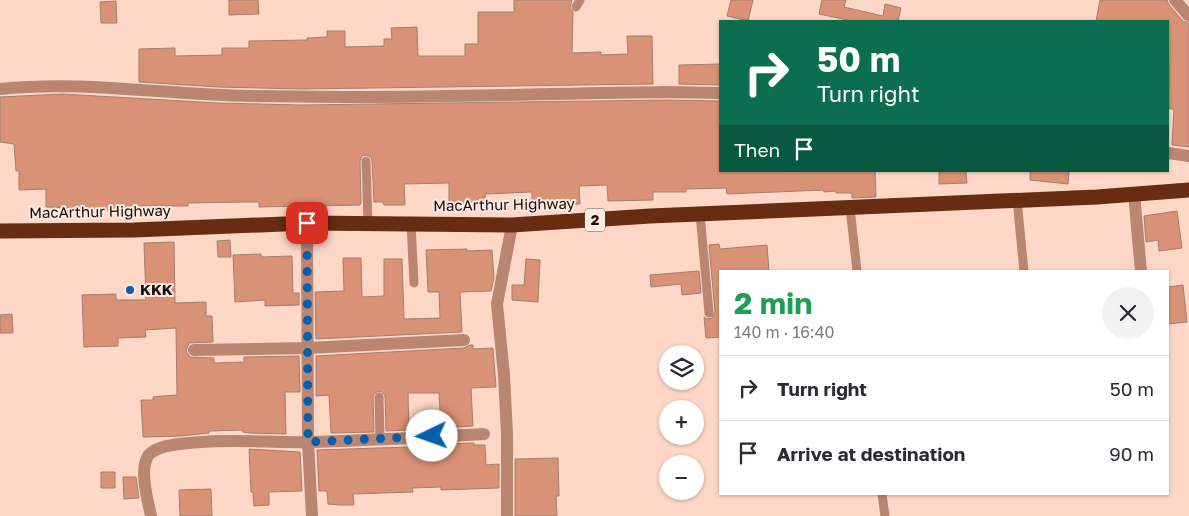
<!DOCTYPE html>
<meta charset="utf-8">
<style>
body{margin:0;font-family:"Golos Text",sans-serif;background:#f2f2f3;color:#2b2b33;height:100vh;display:flex;flex-direction:column;font-size:19px;white-space:nowrap}
*{box-sizing:border-box;margin:0}
p{font-size:16px;color:#7c7c81}
.icon{flex:none;width:28px;height:28px;fill:none;stroke:currentColor;stroke-width:2;stroke-linecap:round;stroke-linejoin:round}
.map{position:relative;flex:1;overflow:hidden}
.details{position:absolute;left:719px;top:270px;width:450px;height:225px;display:flex;flex-direction:column;background:#fff;border-radius:0px;box-shadow:0 1px 4px #0004}
.details>*{flex:none}
.banner{position:absolute;left:719px;top:20px;width:450px;height:152px;border-radius:0px;box-shadow:0 1px 4px #0004;background:#0b6e4f;color:#fff;overflow:hidden}
.controls{position:absolute;left:659px;top:345px;display:grid;gap:10px}
.controls a{display:grid;place-items:center;width:45px;height:45px;border-radius:50%;background:#fff;box-shadow:0 1px 4px #0004;font-size:25px}
.pin{position:absolute;display:grid;place-items:center;width:42px;height:42px;color:#fff;margin:-21px;border-radius:10px;box-shadow:0 2px 8px #0006}
.me{position:absolute;width:55px;margin:-28px;rotate:267deg;stroke-linejoin:round;filter:drop-shadow(0 0 4px #0008)}
.turn{display:flex;align-items:center;gap:18px;height:105px;padding:0 15px;font-size:22px}
.turn .icon{width:65px;height:65px;stroke-width:2.5}
.turn b{display:block;font-size:35px;line-height:42px}
.then{display:flex;align-items:center;height:48px;padding:0 15px;background:#0003;gap:10px;font-size:19px}
.round{display:grid;place-items:center;flex:none;width:52px;height:52px;border-radius:26px;background:#f2f2f3}
.head{display:flex;align-items:center;justify-content:space-between;height:85px;padding:0 15px}
h1{font-size:30px;font-weight:700;line-height:38px;color:#1e9e55}
ul{padding:0;list-style:none}
li{display:flex;align-items:center;gap:15px;height:65px;padding:0 15px;border-top:1px solid #e1e1e2}
li div{flex:1}
li b{display:block;font-size:19px}
li em{font-style:normal}
.map>svg:first-child{display:block}
.building{fill:#d99275;stroke:#a27e70}
.lines{fill:none;stroke-linecap:round;stroke-linejoin:round}
.lane{stroke:#ba8672;stroke-width:9}
.street{stroke:#ba8672;stroke-width:12}
.highway{stroke:#672c12;stroke-width:15}
.route{stroke:#055fac;stroke-width:9;stroke-dasharray:0 16.2}
.poi-dot{fill:#055fac;stroke:#faeae3;stroke-width:2}
.labels{text-anchor:middle;stroke-width:4;stroke-linejoin:round;paint-order:stroke}
.shield{fill:#faeae3;stroke:#5c4f49;stroke-width:1}
.shield-label{font-size:14px;font-weight:bold;fill:#190c07}
.street-label{font-size:15px;fill:#190c07;stroke:#faeae3}
.poi-label{font-size:15px;font-weight:bold;fill:#190c07;stroke:#faeae3;text-anchor:start}
</style>
<div class="map">
<svg width="1189" height="516" viewBox="0 0 1189 516">
<rect width="100%" height="100%" fill="#ffd7c7"/>
<path class="building" d="M229 0H258L259 14 229 15Z
M514 0H572L570 8 573 12 572 53 601 52V55L628 54 627 36H652L653 84 301 89 218 87 139 82V49L175 48V56L222 55V48H249V41L307 40V38L327 37V31H345V47L384 46V39H392L391 28 417 27 418 56H465V44H478V12H514Z
M731 0H753L748 21 727 16Z
M822 0H846L844 7 883 16 885 4 901 8 898 21H852L819 14Z
M1100 0H1167L1169 5 1183 21 1189 24V147L1172 145 1174 109H1169L1170 42 1168 41V21H1096Z
M116 1 117 23H101L100 2Z
M720 64V85L679 84V65Z
M62 94 218 103 301 105 665 100 720 101V171H875L876 197 852 198V193H836V191L824 192V190L727 194 726 188 686 189V192H653V200L608 201 607 185 579 186 580 204H556V200H532V192L485 194 486 204H449V183L404 184 405 205H384L383 202H374L372 161 371 157 366 155 362 156 360 161 361 202 360 205 259 207V202H244L188 203V206H141V210H82V208L46 207V189L19 190V171H16L14 144 0 142V97Z
M939 171H966L967 183 939 184Z
M1030 171H1069L1068 184 1030 180Z
M1177 211 1182 248 1159 251 1158 240 1146 242 1144 216Z
M230 240 231 257H218L217 241Z
M174 242 175 303 206 302V316H212L213 342 189 343 186 351 190 357 214 358V363L244 362V357L299 356 300 392H285L286 434 249 433 243 432V430L209 431V433L181 436 143 437 141 400H153V397L162 396 177 395 176 328 145 330 146 337 118 338V346L84 347 82 295 116 294V300H146L144 243Z
M719 244 720 249 767 245 769 271H720V337L706 338 704 317 707 319 712 318 715 312 709 245Z
M467 249V251L492 250 494 278 491 291 460 292 462 332 316 339 315 292 344 291 343 258H361L362 297 384 296V259H402L404 319 440 318 439 292H428L426 250Z
M261 254V257L292 256 293 293H299V305L265 306V300L235 302 233 255Z
M526 259 540 260 538 302 512 300V285H524Z
M699 271 701 293 682 295 681 284 651 287 650 275Z
M1183 285 1187 322 1168 324V287Z
M12 314 13 333H0V315Z
M470 345H473V349L493 348 496 387 471 388 473 426 441 428 439 393H408L409 430 386 431 385 396 382 392 378 391 374 394 373 397 374 432 331 433 329 395 316 396V356L464 348Z
M474 443V445H485L486 465 499 464V488L441 490V487L412 488 413 492 353 494 354 505H340L328 504 327 491H319L317 450 442 446 441 444Z
M249 449 300 452 302 491 269 492V505L254 506 253 492H251Z
M558 458 559 496H556L557 516H515V459Z
M101 472H115V488H101Z
M123 477H136L139 498 124 499Z
M211 489 212 516H180L179 490Z"/>
<g class="lines">
<path class="lane" d="M576 7 580 0
M366 161 368 223
M1017 200 1024 271
M850 208 857 271
M700 214 709 313
M411 224 414 283
M379 397 380 439
M882 494 885 516"/>
<path class="street" d="M1175 0 1189 16
M0 89C83 80 166 95 249 96 388 99 527 94 665 92L720 93
M1168 153 1189 156
M1134 194 1141 271
M307 223 308 442 312 516
M194 350 308 348 464 340
M151 516C148 501 139 470 148 456 156 444 189 443 202 442 238 439 274 443 309 442 368 441 426 437 484 434
M507 516V434L504 375 497 304 512 225"/>
<path class="highway" d="M0 231 134 230 307 223 512 225 650 216 1097 197 1189 190"/>
</g>
<g class="lines">
<path class="route" d="M307 223 308 442 432 436"/>
</g>
<circle class="poi-dot" cx="130" cy="290" r="5"/>
<g class="labels">
<rect class="shield" x="585" y="208.5" width="20" height="23" rx="4"/>
<g class="shield-label">
<text x="595" y="225">2</text>
</g>
<g class="street-label">
<text transform="translate(504 205) rotate(-1)" y="5">MacArthur Highway</text>
<text transform="translate(100 212) rotate(-1)" y="5">MacArthur Highway</text>
</g>
<g class="poi-label">
<text x="140" y="295">KKK</text>
</g>
</g>
</svg>
<div class="controls">
<a><svg class="icon" aria-label="layers" viewBox="0 0 24 24"><path d="M12 4l9 5-9 5-9-5zM3 14l9 5 9-5"/></svg></a>
<a>+</a>
<a>−</a>
</div>
<div class="pin" style="left:307px;top:223px;background:#d93025"><svg class="icon" aria-label="arrive" viewBox="0 0 24 24"><path d="M6 21V4h12l-3 4 3 4H6"/></svg></div>
<svg class="me" style="left:432px;top:436px" viewBox="-20 -20 40 40"><circle r="19" fill="#fff"/><path d="M0-13L10 11 0 6-10 11z" fill="#055fac"/></svg>
<div class="banner">
<div class="turn"><svg class="icon" aria-label="right" viewBox="0 0 24 24"><path d="M7 20v-9h11M14 6l5 5-5 5"/></svg><div><b>50 m</b>Turn right</div></div>
<div class="then">Then<svg class="icon" aria-label="arrive" viewBox="0 0 24 24"><path d="M6 21V4h12l-3 4 3 4H6"/></svg></div>
</div>
<section class="details">
<div class="head"><div><h1>2 min</h1><p>140 m · 16:40</p></div><a class="round"><svg class="icon" aria-label="close" viewBox="0 0 24 24"><path d="M6 6l12 12M18 6L6 18"/></svg></a></div>
<ul>
<li><svg class="icon" aria-label="right" viewBox="0 0 24 24"><path d="M7 20v-9h11M14 6l5 5-5 5"/></svg><div><b>Turn right</b></div><em>50 m</em></li>
<li><svg class="icon" aria-label="arrive" viewBox="0 0 24 24"><path d="M6 21V4h12l-3 4 3 4H6"/></svg><div><b>Arrive at destination</b></div><em>90 m</em></li>
</ul>
</section>
</div>
